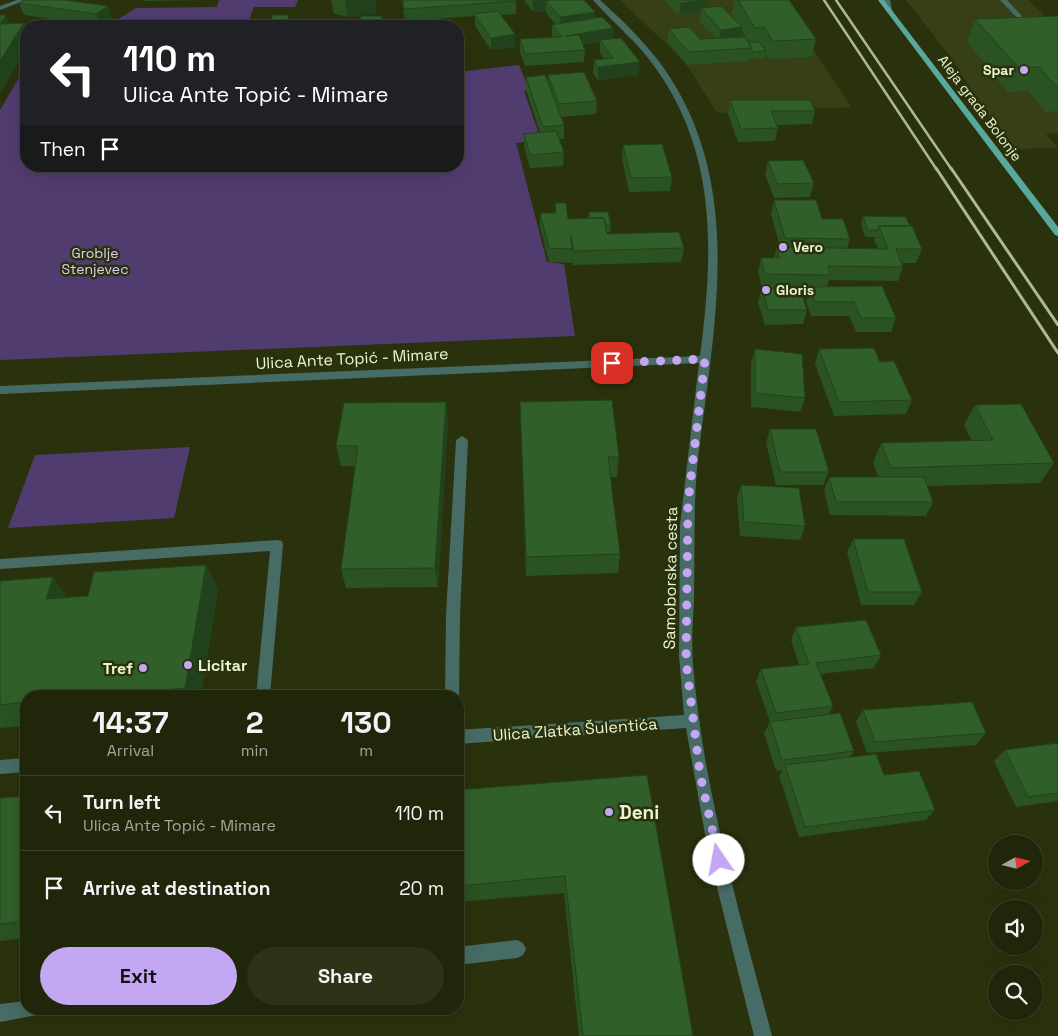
<!DOCTYPE html>
<meta charset="utf-8">
<style>
body{margin:0;font-family:"Space Grotesk",sans-serif;background:#2d3218;color:#f1f3f6;height:100vh;display:flex;flex-direction:column;font-size:19px;white-space:nowrap}
*{box-sizing:border-box;margin:0}
p{font-size:16px;color:#a2a59c}
.icon{flex:none;width:28px;height:28px;fill:none;stroke:currentColor;stroke-width:2;stroke-linecap:round;stroke-linejoin:round}
.map{position:relative;flex:1;overflow:hidden}
.sheet{position:absolute;left:20px;top:690px;width:444px;height:325px;display:flex;flex-direction:column;background:#20260a;border-radius:20px;box-shadow:0 5px 20px #0002,0 0 0 1px #3d432b}
.sheet>*{flex:none}
.banner{position:absolute;left:20px;top:20px;width:444px;height:152px;border-radius:20px;box-shadow:0 5px 20px #0002,0 0 0 1px #3d432b;background:#202124;color:#fff;overflow:hidden}
.needle{width:32px;rotate:82deg}
.controls{position:absolute;left:988px;top:835px;display:grid;gap:10px}
.controls a{display:grid;place-items:center;width:55px;height:55px;border-radius:50%;background:#20260a;box-shadow:0 5px 20px #0002,0 0 0 1px #3d432b;font-size:25px}
.pin{position:absolute;display:grid;place-items:center;width:42px;height:42px;color:#fff;margin:-21px;border-radius:10px;box-shadow:0 2px 8px #0006}
.me{position:absolute;width:55px;margin:-28px;rotate:348deg;stroke-linejoin:round;filter:drop-shadow(0 0 4px #0008)}
.turn{display:flex;align-items:center;gap:18px;height:105px;padding:0 20px;font-size:22px}
.turn .icon{width:65px;height:65px;stroke-width:2.5}
.turn b{display:block;font-size:35px;line-height:42px}
.then{display:flex;align-items:center;height:48px;padding:0 20px;background:#0003;gap:10px;font-size:19px}
.eta{display:flex;justify-content:space-evenly;align-items:center;height:85px;text-align:center}
.eta b{font-size:30px;font-weight:700;line-height:35px}
.action{display:flex;gap:10px;margin-top:auto;padding:10px 20px}
.action a{flex:1;height:58px;border-radius:30px;background:#c3a7f2;color:#111;font-size:20px;font-weight:700;line-height:58px;text-align:center}
.action a+a{background:#2d3218;color:#f1f3f6}
ul{padding:0;list-style:none}
li{display:flex;align-items:center;gap:15px;height:75px;padding:0 20px;border-top:1px solid #3d432b}
li div{flex:1}
li b{display:block;font-size:19px}
li em{font-style:normal}
.map>svg:first-child{display:block}
.built{fill:#363f15}
.green{fill:#513c70}
.lines{fill:none;stroke-linecap:round;stroke-linejoin:round}
.minor{fill:#476c65;fill-rule:evenodd}
.major{fill:#58a99b;fill-rule:evenodd}
.rail-far1{stroke:#aeb994;stroke-width:2.5}
.rail{stroke:#aeb994;stroke-width:3}
.wall{fill:#2a5223;fill-rule:evenodd}
.shaded-wall{fill:#22421d}
.building{fill:#315f29;stroke:#22421d}
.route{stroke:#c3a7f2;stroke-width:9;stroke-dasharray:0 16.2}
.poi-dot{fill:#c3a7f2;stroke:#2a320d;stroke-width:2}
.labels{text-anchor:middle;stroke-width:5;stroke-linejoin:round;paint-order:stroke}
.far-poi-label{font-size:14px;font-weight:bold;fill:#eaf5d1;stroke:#2a320d;text-anchor:start}
.far-street-label{font-size:14px;fill:#eaf5d1;stroke:#2a320d}
.far-park-label{font-size:14px;fill:#ddcff9;stroke:#2a320d}
.street-label{font-size:16px;fill:#eaf5d1;stroke:#2a320d}
.poi-label{font-size:16px;font-weight:bold;fill:#eaf5d1;stroke:#2a320d;text-anchor:start}
.near-poi-label{font-size:19px;font-weight:bold;fill:#eaf5d1;stroke:#2a320d;text-anchor:start}
</style>
<div class="map">
<svg width="1058" height="1036" viewBox="0 0 1058 1036">
<rect width="100%" height="100%" fill="#2a320d"/>
<path class="built" d="M620 0H781L851 107 717 113 685 62Z
M906 0H1028L1056 26 1058 30V133L1046 134 1058 148 1014 149 979 104 953 60Z"/>
<path class="green" d="M219 0H298L295 7H254L247 26H107L136 8 217 7Z
M519 65 529 90 524 91 541 140 516 143 547 262 564 264 575 336 0 360V110L26 66V166H458V72Z
M190 447 174 518 8 528 35 455Z"/>
<g class="lines">
<path class="minor" d="M17 0H26L0 10V6Z
M593 0H600C623 21 645 42 663 67 746 184 714 326 698 458 693 505 695 551 694 599 693 621 691 642 693 664 703 790 740 914 772 1036H754L708 851 686 728 458 744V730L684 715 679 656 680 525 699 363 0 394V386L700 356C713 255 718 157 657 70 639 43 614 24 593 0Z
M884 0H890L893 14 888 13Z
M1000 0H1007L1031 26 1047 30 1058 38V43L1043 32 1027 28Z
M462 436 468 440 460 615 459 696 458 700V696H445L446 615 456 440Z
M277 540 282 541 283 545 270 696H256L270 551 0 569V559Z
M26 758V772L0 774V760Z
M517 940 523 943 526 949 523 955 517 958 458 965V947Z
M26 1001V1009H40L37 1015 0 1022V1004Z"/>
<path class="major" d="M878 0H884L1058 227V236L1055 235Z"/>
<path class="rail-far1" d="M824 0 937 170
M836 0 952 170"/>
<path class="rail" d="M936 168 1058 353
M951 168 1058 325"/>
</g>
<path class="wall" d="M143 0H206L144 1Z
M331 0H376V13L348 17 334 14Z
M402 0 516 1V14L501 15 515 34V47L491 50 475 26V16L405 21Z
M524 0H584L595 19 613 28 612 39 638 75 598 80 593 73 594 60 604 59 600 53V42L583 45 585 50 584 62 525 66 520 52V39L552 37V25H556L546 13V11L533 12Z
M664 0H708L707 8 739 24 732 14 735 0H789L816 39 812 57 769 59 766 54 765 58 750 59V61L687 65 667 41 669 29 700 39 716 38 699 21 701 13 679 15ZM741 29 749 42 740 37Z
M19 3 108 6 112 19 101 26H97L24 15Z
M1058 16V111L1046 112 1028 91 1008 92 967 42 975 19Z
M290 21 289 26H271L270 22Z
M548 75 597 101 596 114 561 117 564 125V139H559L564 152 563 166 530 168 524 147V134L540 132 526 90V77L548 83Z
M730 100 815 111 812 124 776 125 778 128 775 141 738 142 728 114Z
M623 145 672 177 670 191 629 192 622 158Z
M768 161 814 183 810 197 774 198 765 175Z
M774 200 822 219 850 239 847 248H878L874 240 876 237H865L861 223 863 216 910 226 922 249 916 263H901L903 267 898 281 829 280 827 287 896 318 891 332H856L849 316H811L806 301 810 289H800L807 310 803 324 765 325 758 302 762 288 758 272 761 258H774L777 247H780L771 214Z
M555 203 568 219 588 218 589 212 611 225 610 232H607V234L684 248 681 262 573 265 572 259V263L549 262 540 227V213H555Z
M755 349 805 398 800 412 751 407V363Z
M819 349 880 362 912 400 906 414 834 416 815 364Z
M446 402 448 422 438 587 346 588 341 569 356 466H341L336 446Z
M520 402 619 457 617 477H610L620 554 618 573 526 576Z
M975 405 1054 463 1040 483 928 486 933 502 926 516 830 515 824 490 829 477H878L873 463 881 443 972 441 964 425Z
M770 429 829 472 823 485H776L766 443Z
M741 485 805 526 800 540 740 536 737 498Z
M853 539 922 592 914 605H861L847 552Z
M206 565 218 589 201 696H26V726L0 728V581L53 577 67 597 88 596Z
M796 627 881 655 874 668 820 674 833 706 828 715 854 751 849 758 884 775 935 810 926 820 799 837 779 776 783 770 776 771 764 733 770 722 756 681 761 669 799 665 791 640Z
M863 710 986 733 976 745 867 753 856 722Z
M1058 743V801L1016 807 994 761 1005 750Z
M647 775 693 1036H579L564 893 458 902V790Z
M26 796V938L0 941V798Z"/>
<path class="shaded-wall" d="M345 0H376V13L348 17Z
M533 0H577L546 1V11L533 12Z
M708 0 706 12 701 8V13L679 15 681 3Z
M108 6 112 19 100 26 96 14Z
M595 12V25L560 30V17Z
M6 15 14 33 0 24Z
M289 15 290 21 289 26H288L287 22Z
M382 16 383 22V26H381Z
M24 23 26 29V50L0 94V61Z
M742 27 739 40 719 42 721 30Z
M613 28 612 40H600V42L565 48 566 36Z
M515 34V47L491 50V38Z
M640 62 638 75 598 80V67Z
M446 402 448 422 438 587 435 568Z
M206 565 218 589 201 696H190L185 688Z
M53 577 70 601 46 599Z"/>
<path class="building" d="M24 0H64L108 6 96 14 19 3Z
M403 0H516V1L404 9Z
M551 0H584L595 12 560 17 546 1Z
M678 0H705L681 3Z
M738 0H789L816 39 773 41 764 27 755 28Z
M721 6 742 27 721 30 701 8Z
M498 11 515 34 491 38 474 14Z
M0 15H6L0 24 24 23 0 61Z
M273 15H289L287 22H270Z
M361 16H382L381 26H359Z
M1058 16V87H1057L1039 67H1018L975 19Z
M602 17 613 28 566 36 579 35 585 50 525 54 520 39 562 37 552 25Z
M689 27 700 39 745 37 752 48 688 52 669 29Z
M621 38 640 62 598 67 594 60 613 58 600 40Z
M748 42H759L766 51 752 52V48Z
M584 72 597 101 559 104 548 75Z
M545 75 564 125 543 127 526 77Z
M730 100H810L815 111H771L778 128 741 129Z
M556 131 564 152 530 155 524 134Z
M662 144 672 177 631 178 623 145Z
M803 160 814 183 777 184 768 161Z
M774 200H816L822 219H843L850 239 785 238Z
M555 203H566L568 219 604 218 607 234 679 232 684 248 574 251 571 236 572 249 549 248 540 213H556Z
M589 212H608L611 225H606L604 218H590Z
M863 216 906 217 910 226H879L878 230H868Z
M879 226H912L922 249H896L903 267 828 266 830 275 765 274 761 258H779L777 247 888 249Z
M882 286 896 318H861L854 302H815L810 287Z
M762 288H800L807 310H768Z
M874 348 880 362 894 361 912 400 839 402 819 349Z
M755 349 802 354 805 398 755 393Z
M612 400 619 457H608L620 554 526 557 520 402Z
M446 402 435 568 341 569 358 446H336L344 403Z
M1021 404 1054 463 891 468 881 443 993 440 975 405Z
M770 429H816L829 472H780Z
M829 477H924L933 502H836Z
M741 485 799 488 805 526 744 522Z
M853 539H904L922 592H868Z
M206 565 185 688 95 696H26V702L0 705V581L53 577 46 599 88 596 94 572Z
M866 620 881 655 816 663 833 706 776 713 761 669 809 664 796 627Z
M972 702 986 733 875 742 863 710Z
M840 713 854 751 782 760 770 722Z
M1058 743V793L1028 797 1005 750Z
M876 754 884 775 919 771 935 810 805 827 785 765Z
M647 775 693 1036H583L565 876 458 886V790Z
M26 796V921L0 924V798Z"/>
<g class="lines">
<path class="route" d="M612 363 705 359 688 503 686 661 700 774 719 860"/>
</g>
<g class="poi-dot">
<circle cx="1024" cy="70" r="5"/>
<circle cx="783" cy="247" r="5"/>
<circle cx="766" cy="290" r="5"/>
<circle cx="188" cy="665" r="5"/>
<circle cx="143" cy="668" r="5"/>
<circle cx="609" cy="812" r="5"/>
</g>
<g class="labels">
<g class="far-poi-label">
<text x="1014" y="75" text-anchor="end">Spar</text>
<text x="793" y="252">Vero</text>
<text x="776" y="295">Gloris</text>
</g>
<g class="far-street-label">
<text transform="translate(980 108) rotate(53)" y="5">Aleja grada Bolonje</text>
</g>
<g class="far-park-label">
<text x="95" y="258">Groblje<tspan x="95" dy="16">Stenjevec</tspan></text>
</g>
<g class="street-label">
<text transform="translate(352 358) rotate(-3)" y="6">Ulica Ante Topić - Mimare</text>
<text transform="translate(670 578) rotate(-89)" y="6">Samoborska cesta</text>
<text transform="translate(575 729) rotate(-4)" y="6">Ulica Zlatka Šulentića</text>
</g>
<g class="poi-label">
<text x="198" y="671">Licitar</text>
<text x="133" y="674" text-anchor="end">Tref</text>
</g>
<g class="near-poi-label">
<text x="619" y="819">Deni</text>
</g>
</g>
</svg>
<div class="controls">
<a><svg class="needle" viewBox="-14 -14 28 28"><path d="M0-13l5 13h-10z" fill="#e53935"/><path d="M0 13l5-13h-10z" fill="#a2a59c"/></svg></a>
<a><svg class="icon" aria-label="sound" viewBox="0 0 24 24"><path d="M4 9h4l5-4v14l-5-4H4zM17 9q2 3 0 6"/></svg></a>
<a><svg class="icon" aria-label="search" viewBox="0 0 24 24"><circle cx="10" cy="10" r="6"/><path d="M15 15l6 6"/></svg></a>
</div>
<div class="pin" style="left:612px;top:363px;background:#d93025"><svg class="icon" aria-label="arrive" viewBox="0 0 24 24"><path d="M6 21V4h12l-3 4 3 4H6"/></svg></div>
<svg class="me" style="left:719px;top:860px" viewBox="-20 -20 40 40"><circle r="19" fill="#fff"/><path d="M0-13L10 11 0 6-10 11z" fill="#c3a7f2"/></svg>
<div class="banner">
<div class="turn"><svg class="icon" aria-label="left" viewBox="0 0 24 24"><path d="M17 20v-9H6M10 6l-5 5 5 5"/></svg><div><b>110 m</b>Ulica Ante Topić - Mimare</div></div>
<div class="then">Then<svg class="icon" aria-label="arrive" viewBox="0 0 24 24"><path d="M6 21V4h12l-3 4 3 4H6"/></svg></div>
</div>
<section class="sheet">
<div class="eta">
<div><b>14:37</b><p>Arrival</p></div>
<div><b>2</b><p>min</p></div>
<div><b>130</b><p>m</p></div>
</div>
<ul>
<li><svg class="icon" aria-label="left" viewBox="0 0 24 24"><path d="M17 20v-9H6M10 6l-5 5 5 5"/></svg><div><b>Turn left</b><p>Ulica Ante Topić - Mimare</p></div><em>110 m</em></li>
<li><svg class="icon" aria-label="arrive" viewBox="0 0 24 24"><path d="M6 21V4h12l-3 4 3 4H6"/></svg><div><b>Arrive at destination</b></div><em>20 m</em></li>
</ul>
<div class="action"><a>Exit</a><a>Share</a></div>
</section>
</div>
